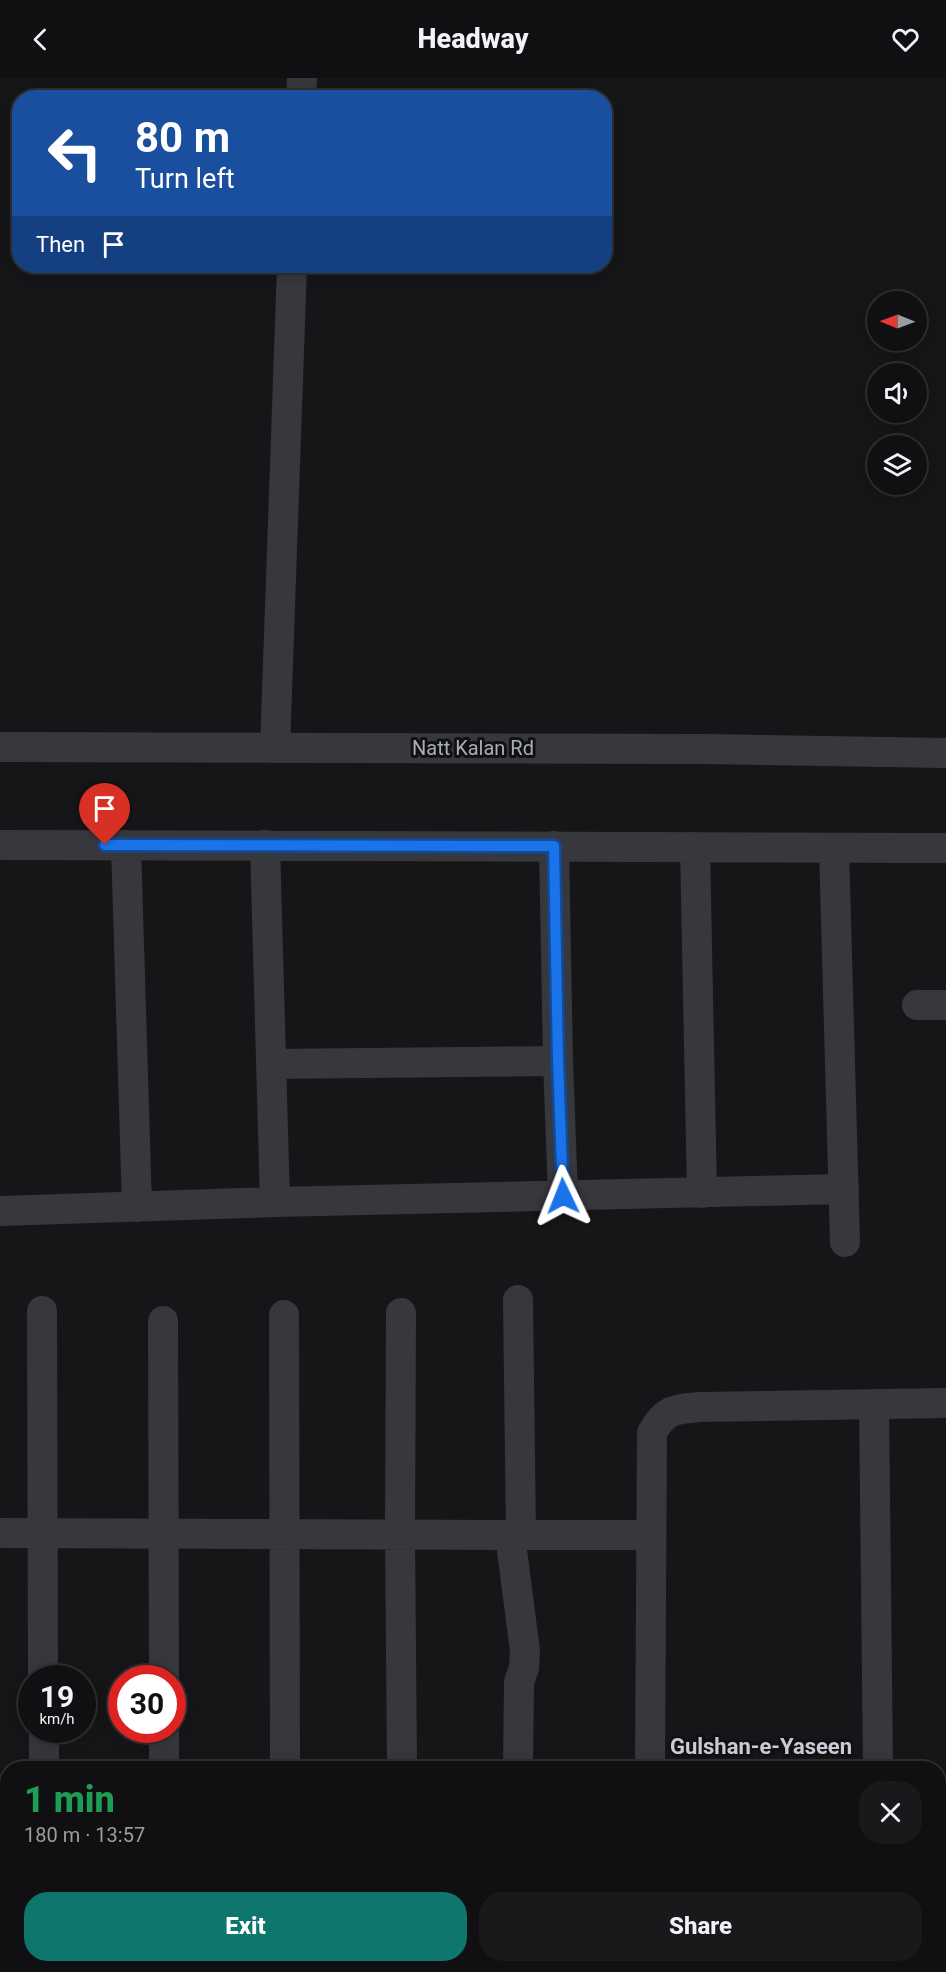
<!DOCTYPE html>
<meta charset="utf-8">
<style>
body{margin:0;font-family:Roboto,sans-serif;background:#19191b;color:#f1f3f6;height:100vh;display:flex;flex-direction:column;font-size:22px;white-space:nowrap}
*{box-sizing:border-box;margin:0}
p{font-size:20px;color:#9c9d9f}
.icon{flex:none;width:33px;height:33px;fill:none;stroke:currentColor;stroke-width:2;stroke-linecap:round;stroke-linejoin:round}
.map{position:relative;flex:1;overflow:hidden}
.side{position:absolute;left:0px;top:1683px;width:946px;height:212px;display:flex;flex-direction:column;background:#101012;border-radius:24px 24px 0 0;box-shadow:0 3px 15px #0003,0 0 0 2px #303032}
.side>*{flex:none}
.top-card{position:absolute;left:12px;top:12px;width:600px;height:183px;border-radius:24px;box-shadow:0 3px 15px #0003,0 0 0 2px #303032;background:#1a4fa0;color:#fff;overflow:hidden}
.needle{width:39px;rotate:271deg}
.tools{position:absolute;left:867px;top:213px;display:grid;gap:12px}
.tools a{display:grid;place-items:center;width:60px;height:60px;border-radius:50%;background:#101012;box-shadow:0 3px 15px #0003,0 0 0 2px #303032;font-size:30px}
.speed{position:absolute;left:18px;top:1587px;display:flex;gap:12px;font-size:30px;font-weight:700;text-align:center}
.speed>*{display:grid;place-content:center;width:78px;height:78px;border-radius:50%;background:#101012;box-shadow:0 3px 15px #0003,0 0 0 2px #303032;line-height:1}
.speed small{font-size:15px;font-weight:400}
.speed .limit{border:9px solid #d22;background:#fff;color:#111}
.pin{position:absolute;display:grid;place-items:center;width:51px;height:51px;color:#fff;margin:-62px -26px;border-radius:50% 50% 50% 0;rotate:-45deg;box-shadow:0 0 6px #0007}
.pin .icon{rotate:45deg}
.me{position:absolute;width:66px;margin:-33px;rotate:358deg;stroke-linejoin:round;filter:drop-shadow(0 0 4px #0008)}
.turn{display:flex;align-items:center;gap:21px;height:126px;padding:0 24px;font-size:27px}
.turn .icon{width:78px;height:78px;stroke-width:2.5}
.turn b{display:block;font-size:42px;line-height:51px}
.then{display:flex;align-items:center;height:57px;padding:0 24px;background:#0003;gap:12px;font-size:22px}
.round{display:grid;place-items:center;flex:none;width:63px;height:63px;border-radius:24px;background:#19191b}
.headline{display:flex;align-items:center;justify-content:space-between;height:102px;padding:0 24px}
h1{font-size:36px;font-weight:800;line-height:45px;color:#1e9e55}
.action{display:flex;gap:12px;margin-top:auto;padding:12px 24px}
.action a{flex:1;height:69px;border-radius:24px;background:#0f766e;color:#fff;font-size:24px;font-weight:800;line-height:69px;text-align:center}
.action a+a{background:#19191b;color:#f1f3f6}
header{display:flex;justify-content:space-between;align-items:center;height:78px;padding:0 24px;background:#101012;font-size:27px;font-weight:800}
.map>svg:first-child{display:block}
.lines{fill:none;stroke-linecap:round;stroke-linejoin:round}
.street{stroke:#37383d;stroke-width:30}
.route-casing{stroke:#114b97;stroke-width:15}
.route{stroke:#1a73e8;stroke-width:10}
.labels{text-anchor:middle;stroke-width:6;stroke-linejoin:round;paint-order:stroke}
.street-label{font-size:20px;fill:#a8adb8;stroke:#111113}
.quarter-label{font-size:22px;font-weight:bold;fill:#c9ccd4;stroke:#111113}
</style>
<header><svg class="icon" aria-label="back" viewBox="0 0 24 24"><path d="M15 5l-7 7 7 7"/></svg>Headway<svg class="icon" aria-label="heart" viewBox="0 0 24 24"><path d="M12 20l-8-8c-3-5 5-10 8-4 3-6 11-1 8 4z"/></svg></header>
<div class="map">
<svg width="946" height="1894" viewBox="0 0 946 1894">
<rect width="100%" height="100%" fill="#161618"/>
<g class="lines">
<path class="street" d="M301 20 302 0
M0 669 705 671 946 675
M275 670 292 188
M0 767 946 770
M126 767 137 1129
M265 767 275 1124 844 1111
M695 769 702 1115
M834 770 845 1164
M917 927H946
M558 983 563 1118
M271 986 558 983 554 768
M0 1133 275 1124
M518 1222 521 1457
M42 1233 43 1600
M401 1235 400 1456 402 1690
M284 1237 285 1690
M163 1243 164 1600
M874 1326 878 1690
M0 1455 510 1457 525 1573 524 1590 519 1604 518 1690
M510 1457H651
M44 1652V1690
M164 1652V1690
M650 1690 652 1355C665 1331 675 1331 700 1329L946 1325
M0 1768H8
M939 1769H946
M46 1887V1894
M403 1887V1894
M635 1887V1894
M881 1887V1894
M164 1894V1887
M283 1894V1887
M517 1894V1887
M759 1894V1887"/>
</g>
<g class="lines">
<g class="route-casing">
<path id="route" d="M105 767 554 768 558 983 563 1118"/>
</g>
<use href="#route" class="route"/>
</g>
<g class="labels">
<g class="street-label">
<text x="473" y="677">Natt Kalan Rd</text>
</g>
<g class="quarter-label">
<text x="761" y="1676">Gulshan-e-Yaseen</text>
</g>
</g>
</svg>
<div class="tools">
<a><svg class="needle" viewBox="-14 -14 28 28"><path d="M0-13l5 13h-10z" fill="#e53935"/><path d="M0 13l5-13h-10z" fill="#9c9d9f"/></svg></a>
<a><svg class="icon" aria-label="sound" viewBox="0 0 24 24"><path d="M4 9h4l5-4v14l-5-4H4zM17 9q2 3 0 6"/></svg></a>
<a><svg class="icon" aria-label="layers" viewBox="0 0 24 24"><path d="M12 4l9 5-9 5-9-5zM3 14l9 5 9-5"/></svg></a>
</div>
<div class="speed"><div>19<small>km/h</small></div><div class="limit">30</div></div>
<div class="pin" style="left:105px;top:767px;background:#d93025"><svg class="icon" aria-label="arrive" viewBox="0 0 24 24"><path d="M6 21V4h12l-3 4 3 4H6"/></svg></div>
<svg class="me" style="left:563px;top:1118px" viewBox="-20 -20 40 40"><path d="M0-17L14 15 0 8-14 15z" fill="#1a73e8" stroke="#fff" stroke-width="4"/></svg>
<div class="top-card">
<div class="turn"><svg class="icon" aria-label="left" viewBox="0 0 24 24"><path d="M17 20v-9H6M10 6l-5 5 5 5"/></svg><div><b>80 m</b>Turn left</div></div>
<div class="then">Then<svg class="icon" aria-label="arrive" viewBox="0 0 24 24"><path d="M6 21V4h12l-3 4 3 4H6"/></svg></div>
</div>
<section class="side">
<div class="headline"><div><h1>1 min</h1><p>180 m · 13:57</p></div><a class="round"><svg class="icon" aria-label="close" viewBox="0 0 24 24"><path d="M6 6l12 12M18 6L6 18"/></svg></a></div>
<div class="action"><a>Exit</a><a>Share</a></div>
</section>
</div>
